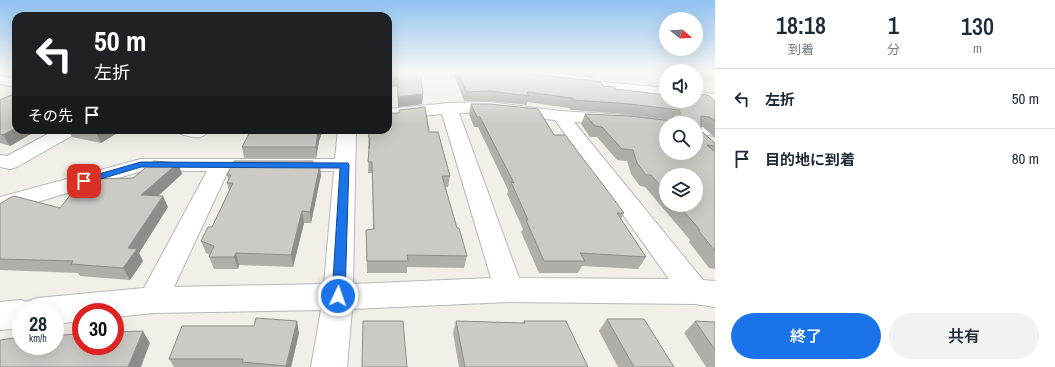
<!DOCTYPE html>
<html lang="ja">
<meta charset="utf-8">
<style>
body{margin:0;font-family:"Archivo Narrow","Noto Sans JP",sans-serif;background:#f2f2f3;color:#1f2937;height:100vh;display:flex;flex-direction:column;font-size:15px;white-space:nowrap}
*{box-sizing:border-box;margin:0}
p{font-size:13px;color:#747a83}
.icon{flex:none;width:22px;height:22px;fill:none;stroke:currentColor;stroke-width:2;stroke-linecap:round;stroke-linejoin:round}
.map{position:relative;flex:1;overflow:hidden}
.side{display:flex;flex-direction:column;background:#fff;width:340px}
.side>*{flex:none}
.top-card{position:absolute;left:12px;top:12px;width:380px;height:122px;border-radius:12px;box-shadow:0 4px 16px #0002;background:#202124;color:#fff;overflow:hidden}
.needle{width:26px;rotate:108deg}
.tools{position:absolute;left:659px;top:12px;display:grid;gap:8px}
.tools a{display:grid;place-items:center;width:44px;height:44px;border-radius:50%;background:#fff;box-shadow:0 4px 16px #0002;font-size:20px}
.speed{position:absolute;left:12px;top:303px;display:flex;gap:8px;font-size:20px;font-weight:700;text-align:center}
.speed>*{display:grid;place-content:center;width:52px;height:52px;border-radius:50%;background:#fff;box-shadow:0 4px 16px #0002;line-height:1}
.speed small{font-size:10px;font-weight:400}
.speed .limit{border:6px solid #d22;background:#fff;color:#111}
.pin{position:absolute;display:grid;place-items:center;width:34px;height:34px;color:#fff;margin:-17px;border-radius:8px;box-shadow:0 2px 6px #0006}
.me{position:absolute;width:44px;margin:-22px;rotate:3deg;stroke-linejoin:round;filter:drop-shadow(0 0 3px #0008)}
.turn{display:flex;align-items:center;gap:14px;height:84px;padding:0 16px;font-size:18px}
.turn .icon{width:52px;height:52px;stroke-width:2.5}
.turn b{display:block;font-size:28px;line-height:34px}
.then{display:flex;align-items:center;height:38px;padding:0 16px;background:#0003;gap:8px;font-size:15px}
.eta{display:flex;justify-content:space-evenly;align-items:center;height:68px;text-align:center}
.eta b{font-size:24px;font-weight:600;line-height:28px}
.action{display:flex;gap:8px;margin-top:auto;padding:8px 16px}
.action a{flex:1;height:46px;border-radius:24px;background:#1a73e8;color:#fff;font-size:16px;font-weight:600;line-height:46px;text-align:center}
.action a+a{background:#f2f2f3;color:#1f2937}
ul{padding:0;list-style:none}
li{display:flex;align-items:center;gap:12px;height:60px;padding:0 16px;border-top:1px solid #e0e1e3}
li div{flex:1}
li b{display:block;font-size:15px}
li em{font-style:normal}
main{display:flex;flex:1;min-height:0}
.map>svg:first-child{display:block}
.green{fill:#c5e8c5}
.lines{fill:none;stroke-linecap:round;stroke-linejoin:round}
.minor-casing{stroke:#b5b8bc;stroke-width:2}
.minor{fill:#fff;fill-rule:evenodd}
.wall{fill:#afaea9;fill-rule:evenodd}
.shaded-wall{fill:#8f8d8a}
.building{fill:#cccac5;stroke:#8f8d8a;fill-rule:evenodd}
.route{fill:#1a73e8;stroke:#114b97}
</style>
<main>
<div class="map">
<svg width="715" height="367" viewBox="0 0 715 367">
<rect width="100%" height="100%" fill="#f1efe8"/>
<path class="green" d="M696 72H715V83L696 81Z"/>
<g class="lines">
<g class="minor-casing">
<path id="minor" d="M0 76 16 79V87L0 84Z
M584 80 666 88V98L579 87 577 84 579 81Z
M696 92 715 94V104L693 101H696Z
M488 102 560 111 625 115 672 121 674 123H666V130L625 125 574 122 703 280 715 281V307L695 304 509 302 352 309 347 367H311L321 310 153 313 115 317V312H81V321L55 324V312H21V328L0 330V302L21 300 26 302 37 298 144 288 207 171H142L0 213V197L141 159H335L338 130H356L353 284 491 278 442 114 388 119V109L449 103ZM488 112 555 120 669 279 519 278 459 113ZM228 171H334L324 284 174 287Z
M694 123H696L715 126V136L696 133V123Z
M55 130H78L75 134 17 167 10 169 0 167V155L7 156Z
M178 130H209C202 141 192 137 181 134Z"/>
</g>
<use href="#minor" class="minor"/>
</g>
<path class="wall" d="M388 72 423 94 422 104 398 107 397 87 388 86Z
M454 72H516L603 86 615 89 715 101V138L703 127H701V131L715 143V269L709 268 689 242 690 240 645 187 640 186 631 174 627 161 617 160 597 137H590L581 124 585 114 670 121V120L625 114 571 110 569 108 527 102V105L488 101H464L454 75ZM666 175 696 205H666Z
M538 72H595L592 78Z
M0 100 16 130H52L48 132 38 130 10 146 0 143Z
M471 104 554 135 624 213 621 219 646 257 638 269 582 266 578 273H539L521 232 523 229 507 194 508 190 478 127H474L469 114Z
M399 110 429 132 450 176 448 187H445L457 228 467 256 464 268 407 267V273H367L366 230 373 229 372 173H368L369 149H368L369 130 399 113Z
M68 130H122L101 143 72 137Z
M251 130H323L319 141 316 158H244L242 147Z
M178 163 182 174 158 196 168 207 139 253 143 261 130 280 80 276 78 273 0 270V271V204L60 208 133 178Z
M314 164 321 175 311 223H304L293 267 239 265 238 269H214L209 257 210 255 206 253 201 241 212 227 229 191 227 183 229 180 227 175Z
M607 319 674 367H618L599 331Z
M456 321 523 323 524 321 588 367H459L453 333Z
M695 321 715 322V367H706L684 333Z
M299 333 291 367H174L169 359Z"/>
<path class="shaded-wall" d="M423 94 422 104 398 107V97Z
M16 128V130H38L10 146 3 135Z
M47 130H52L48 132Z
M100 130H122L101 143 96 133Z
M318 130H323L319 141 316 158V147Z
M178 163 182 174 146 207 141 195Z
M320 164 321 175 311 223 310 212Z
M163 196 168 207 139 253 143 261 130 280 123 268 128 248Z
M302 211 304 223 293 267 291 255Z
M236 253 239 265 238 269 234 257Z
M297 321 299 333 291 367H286V366Z
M143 331 150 343 141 367H128Z"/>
<path class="building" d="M388 72H420L423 94 398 97V78L388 77Z
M458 72H516L601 82 603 86 614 87 615 89 666 95V101H696V94L708 95 715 101V121L709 117 701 116V131L715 143V146L707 145 715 152V251L698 230H700L678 205H696V175H666V192L651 175H646L637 163 633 150 622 149 602 127 595 126 585 114 630 116 672 121 673 120V114H681L679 110 630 104 574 100 572 98 527 92 529 96 490 91 466 92ZM666 123H696V153H666Z
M16 93V128L3 135 0 134V100Z
M471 104H490L538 109 554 135H565L610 194 624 213H617L646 257 580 253 585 261H544L526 220H528L511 182 514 183 480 117H477Z
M425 107 429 132H438L450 176H442L457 228H459L467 256 407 255 408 261H367L366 230 374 229 372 162H368L370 138H369V130H388V113H399V110Z
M83 130H100L96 133Z
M251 130H318L316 147H242Z
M154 161 178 163 141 195 163 196 128 248 137 249 123 268 71 264 73 261 0 259V204L9 198 14 196 60 208 83 179 133 178Z
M234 161H313V164H320L310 212 302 211 291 255 236 253 234 257H209L214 246 201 241 208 227H212L233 183H227L231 175H227Z
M256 318 297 321 286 366 242 362 243 359H169L182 326H254Z
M607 319H644L674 367H634Z
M363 321H403L407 367H362Z
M456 321 525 323 524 321H566L588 367H465Z
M695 321 715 322V350Z
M143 331 128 367H0V340L21 337V346H55V334L61 333 60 335 81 334V346H115V332Z"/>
<linearGradient id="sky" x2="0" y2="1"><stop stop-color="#8fc3f1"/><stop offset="0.58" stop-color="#f9f8f5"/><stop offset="1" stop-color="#f9f8f5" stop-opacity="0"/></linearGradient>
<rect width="715" height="124" fill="url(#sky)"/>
<path class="route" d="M141 162 348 163 349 165 345 296 343 300 338 302 334 300 332 296 340 168 141 167 84 184 80 181 81 179Z"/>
</svg>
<div class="tools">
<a><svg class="needle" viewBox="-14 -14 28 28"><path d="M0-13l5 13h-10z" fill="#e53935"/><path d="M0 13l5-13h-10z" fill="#747a83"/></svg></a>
<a><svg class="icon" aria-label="sound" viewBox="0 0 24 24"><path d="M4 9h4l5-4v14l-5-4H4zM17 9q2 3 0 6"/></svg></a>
<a><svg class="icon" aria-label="search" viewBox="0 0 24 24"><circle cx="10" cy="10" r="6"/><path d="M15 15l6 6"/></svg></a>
<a><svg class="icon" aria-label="layers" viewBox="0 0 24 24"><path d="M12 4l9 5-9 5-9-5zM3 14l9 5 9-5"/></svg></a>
</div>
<div class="speed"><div>28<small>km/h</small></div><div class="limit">30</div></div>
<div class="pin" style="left:84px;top:181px;background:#d93025"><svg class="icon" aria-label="arrive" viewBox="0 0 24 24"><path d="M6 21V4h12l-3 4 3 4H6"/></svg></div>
<svg class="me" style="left:338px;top:296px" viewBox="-20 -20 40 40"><circle r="17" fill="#1a73e8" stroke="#fff" stroke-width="3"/><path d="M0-11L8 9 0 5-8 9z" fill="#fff"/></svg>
<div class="top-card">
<div class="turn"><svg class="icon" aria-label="left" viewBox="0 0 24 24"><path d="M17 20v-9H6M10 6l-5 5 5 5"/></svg><div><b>50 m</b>左折</div></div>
<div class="then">その先<svg class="icon" aria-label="arrive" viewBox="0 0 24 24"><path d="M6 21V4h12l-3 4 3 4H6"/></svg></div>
</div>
</div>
<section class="side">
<div class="eta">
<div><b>18:18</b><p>到着</p></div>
<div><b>1</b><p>分</p></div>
<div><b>130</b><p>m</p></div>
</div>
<ul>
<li><svg class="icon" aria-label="left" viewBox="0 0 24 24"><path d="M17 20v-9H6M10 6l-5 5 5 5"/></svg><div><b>左折</b></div><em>50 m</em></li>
<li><svg class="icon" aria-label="arrive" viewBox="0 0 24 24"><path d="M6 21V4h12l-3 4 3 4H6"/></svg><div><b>目的地に到着</b></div><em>80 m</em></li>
</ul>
<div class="action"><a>終了</a><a>共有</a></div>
</section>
</main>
